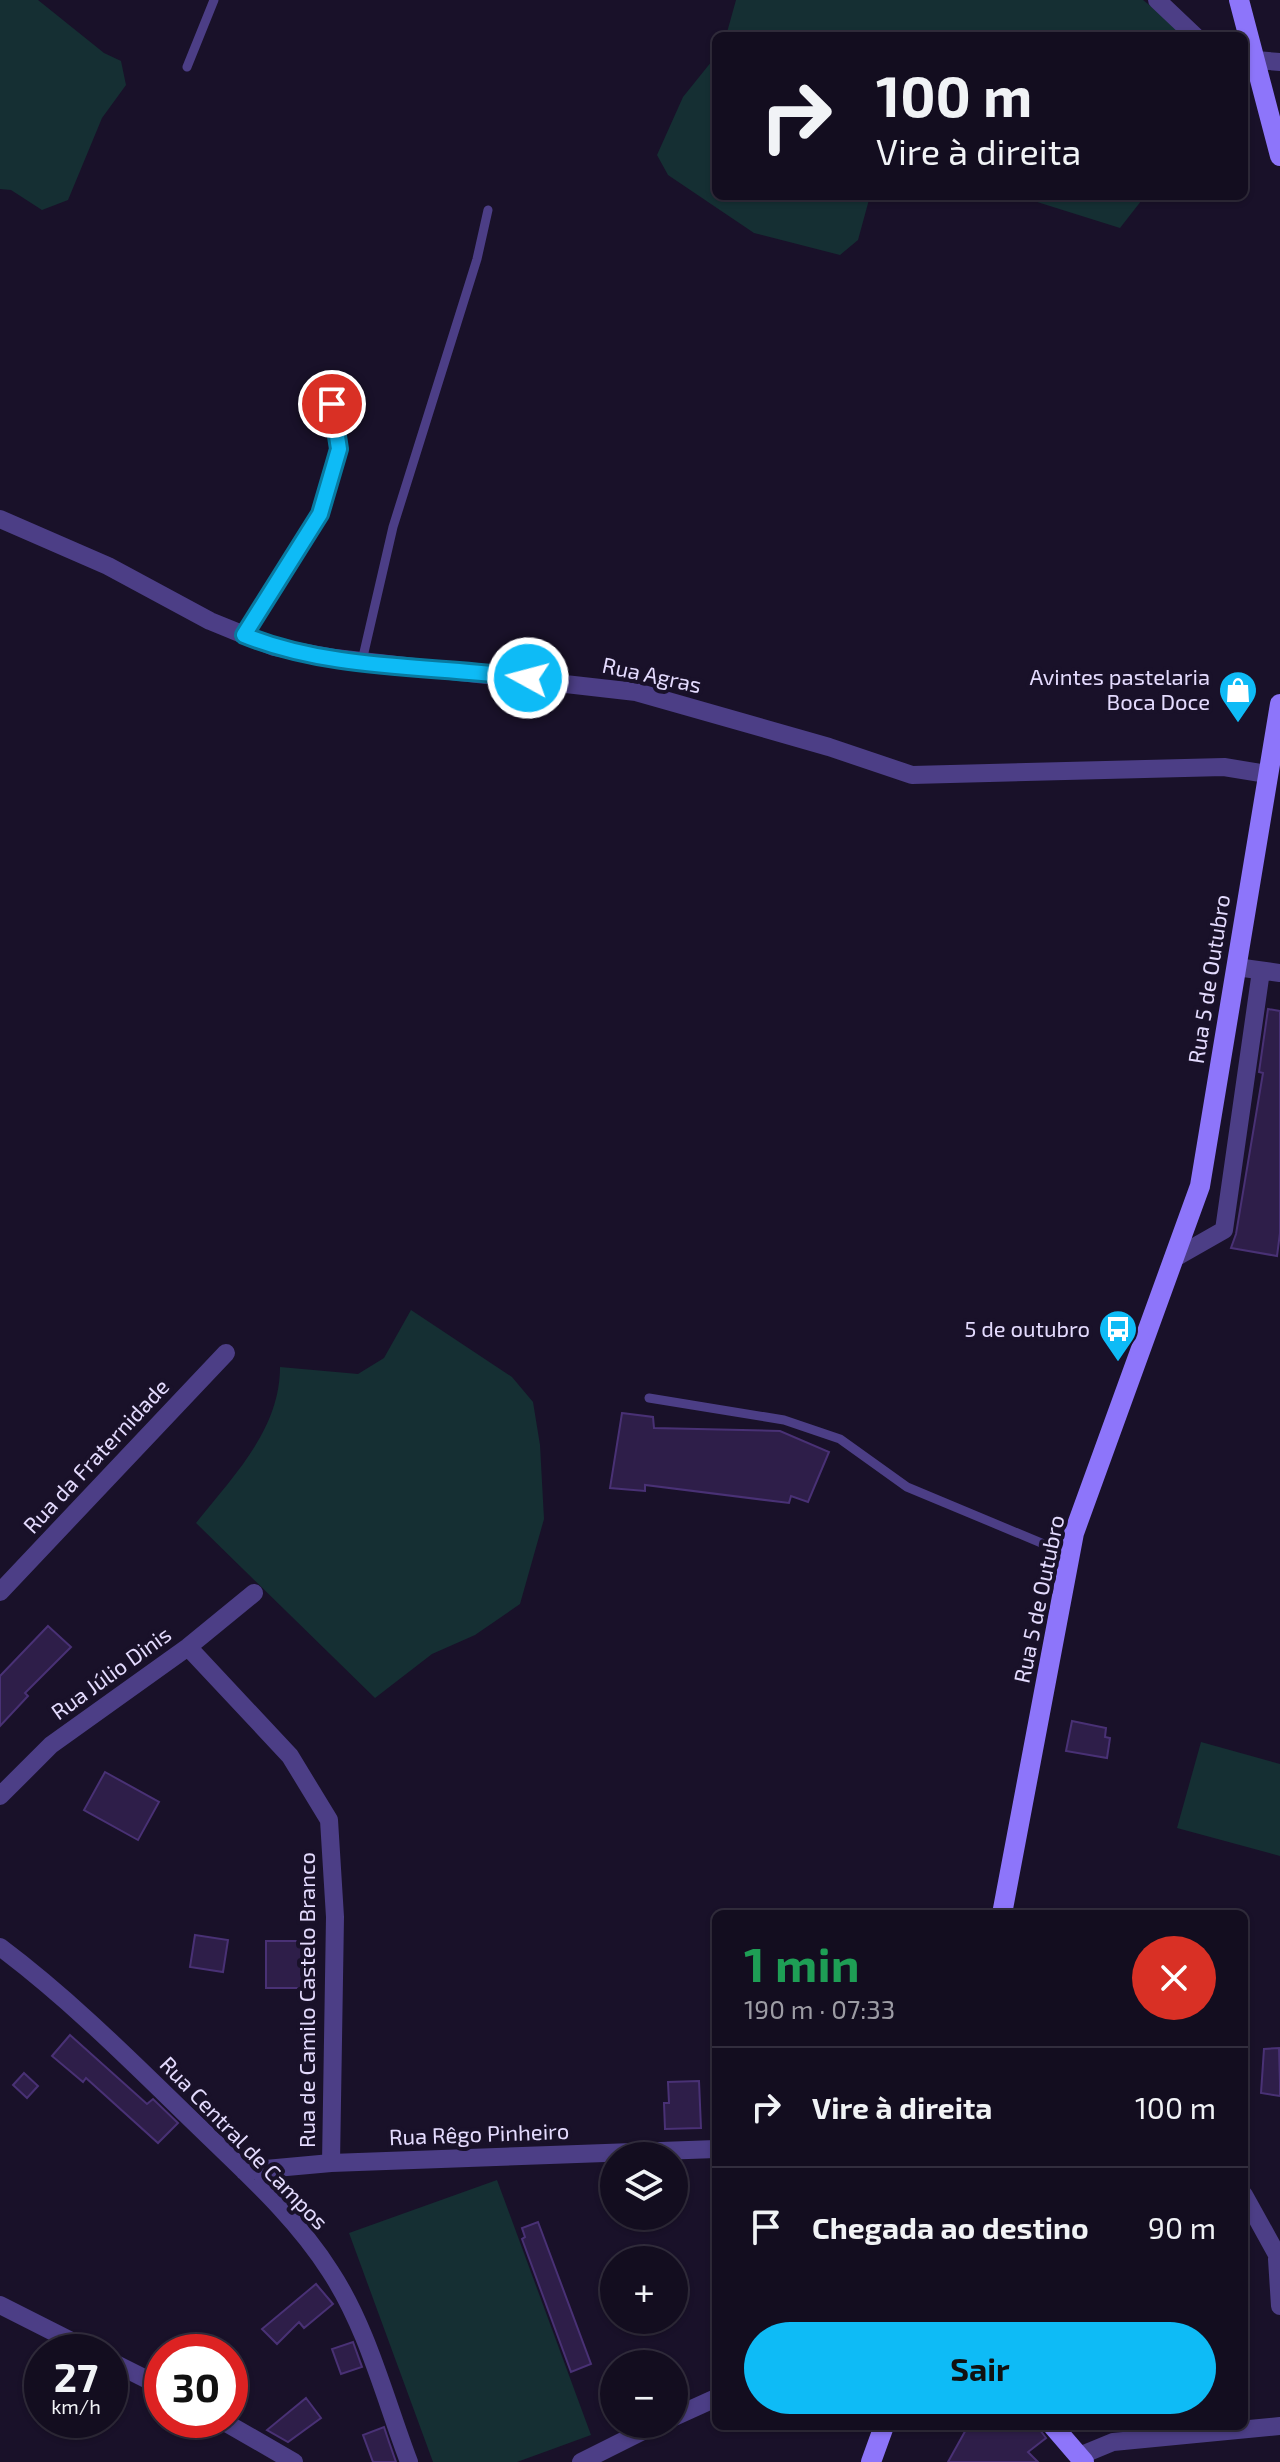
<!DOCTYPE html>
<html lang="pt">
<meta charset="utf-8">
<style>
body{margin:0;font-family:"Exo 2",sans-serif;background:#201b2c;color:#f1f3f6;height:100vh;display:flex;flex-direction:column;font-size:30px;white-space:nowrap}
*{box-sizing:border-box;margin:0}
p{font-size:26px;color:#9d9ca4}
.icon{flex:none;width:44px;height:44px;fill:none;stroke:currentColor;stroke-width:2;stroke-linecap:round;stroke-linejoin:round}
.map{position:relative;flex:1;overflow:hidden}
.drawer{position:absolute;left:712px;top:1910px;width:536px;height:520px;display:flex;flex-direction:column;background:#130d1f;border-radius:12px;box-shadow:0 2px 6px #0004,0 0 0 2px #322d3d}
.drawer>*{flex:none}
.banner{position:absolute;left:712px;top:32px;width:536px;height:168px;border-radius:12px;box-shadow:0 2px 6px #0004,0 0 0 2px #322d3d;background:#130d1f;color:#f1f3f6;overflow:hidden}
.buttons{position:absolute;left:600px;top:2142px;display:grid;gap:16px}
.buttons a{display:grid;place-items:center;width:88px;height:88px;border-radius:50%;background:#130d1f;box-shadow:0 2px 6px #0004,0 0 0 2px #322d3d;font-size:40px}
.speed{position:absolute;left:24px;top:2334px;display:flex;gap:16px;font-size:40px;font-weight:700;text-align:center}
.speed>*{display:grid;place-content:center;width:104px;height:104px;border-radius:50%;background:#130d1f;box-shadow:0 2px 6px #0004,0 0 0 2px #322d3d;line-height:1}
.speed small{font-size:20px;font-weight:400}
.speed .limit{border:12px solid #d22;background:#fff;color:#111}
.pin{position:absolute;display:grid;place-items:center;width:68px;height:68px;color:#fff;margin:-34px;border:4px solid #fff;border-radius:50%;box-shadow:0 2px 8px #0007}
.me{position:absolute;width:88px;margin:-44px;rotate:277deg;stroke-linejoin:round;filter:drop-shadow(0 0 6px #0008)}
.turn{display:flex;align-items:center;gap:28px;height:168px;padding:0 32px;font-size:36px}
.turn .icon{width:104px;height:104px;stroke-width:2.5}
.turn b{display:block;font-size:56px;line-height:68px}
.round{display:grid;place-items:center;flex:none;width:84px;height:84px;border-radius:42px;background:#201b2c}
.overview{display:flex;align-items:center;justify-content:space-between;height:136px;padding:0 32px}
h1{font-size:48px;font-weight:700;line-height:60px;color:#1e9e55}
.action{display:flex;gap:16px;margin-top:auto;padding:16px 32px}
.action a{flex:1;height:92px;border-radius:48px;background:#0ebbf6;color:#111;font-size:32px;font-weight:700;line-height:92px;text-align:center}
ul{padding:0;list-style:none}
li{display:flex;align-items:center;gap:24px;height:120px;padding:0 32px;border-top:2px solid #322d3d}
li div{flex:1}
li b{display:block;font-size:30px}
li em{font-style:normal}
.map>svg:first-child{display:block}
.green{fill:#152f33}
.building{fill:#2e1e49;stroke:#493175;stroke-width:2}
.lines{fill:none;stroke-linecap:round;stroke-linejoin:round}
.lane{stroke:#4c3e86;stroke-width:9}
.street{stroke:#4c3e86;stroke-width:18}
.secondary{stroke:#8d75fa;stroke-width:20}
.route-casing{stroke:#097aa0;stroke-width:20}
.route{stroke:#0ebbf6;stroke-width:14}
.labels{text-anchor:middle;stroke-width:8;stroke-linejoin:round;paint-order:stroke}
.street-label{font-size:22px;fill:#e4dbfe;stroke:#191129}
.poi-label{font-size:22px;fill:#e4dbfe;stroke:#191129;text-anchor:end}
</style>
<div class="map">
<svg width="1280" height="2462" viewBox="0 0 1280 2462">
<rect width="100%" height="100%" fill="#191129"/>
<path class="green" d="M0 0H38L104 53 121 61 126 85 102 118 68 200 42 210 11 190 0 189Z
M736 0H1143L1188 36H726Z
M716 56V196H870L858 240 840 255 754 233 668 175 657 155 683 97Z
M1034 196H1145L1120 228 1034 201Z
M411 1310 512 1377 533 1402 540 1445 544 1519 520 1604 475 1635 432 1654 375 1698 196 1523C233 1476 280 1430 280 1367L358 1374 384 1358Z
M1201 1742 1280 1764V1856L1177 1828Z
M497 2180 591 2435 517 2462H433L349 2233Z"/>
<path class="building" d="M1268 1009 1280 1011V1233L1277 1256 1231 1248 1236 1234 1263 1073 1259 1072Z
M622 1413 653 1417 654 1428 780 1431 829 1452 808 1502 791 1496 789 1503 645 1485V1491L610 1488Z
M48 1626 71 1647 25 1693 28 1696 0 1726V1676Z
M1072 1721 1106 1728 1105 1737 1110 1738 1107 1758 1066 1751Z
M105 1772 159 1802 138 1840 84 1810Z
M195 1935 228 1940 223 1972 190 1967Z
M266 1941H305V1988H266Z
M70 2035 147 2104 153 2099 178 2123 158 2143 86 2078 83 2082 52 2056Z
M1279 2048 1280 2083V2096L1261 2093 1264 2049Z
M24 2073 38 2086 27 2098 13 2085Z
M699 2081 701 2128 665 2129 664 2103H669L668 2082Z
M538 2222 591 2364 571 2372 522 2239 525 2237 522 2228Z
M316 2284 333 2304 304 2328 299 2322 277 2344 262 2329Z
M353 2342 362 2367 341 2374 332 2349Z
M306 2398 321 2418 288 2442 267 2430Z
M968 2426H1037L1046 2438 1028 2452 1038 2462H948Z
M384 2427 389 2442 396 2462H373L363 2435Z"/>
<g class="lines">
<path class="lane" d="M187 67 214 0
M244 635 320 514 339 449 332 404
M362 661 393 527 477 259 488 210
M649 1398 784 1420 840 1439 907 1487 1070 1555"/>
<path class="street" d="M1157 0 1195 36
M1244 59 1280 62
M0 519 108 566 210 621 274 647 335 658 636 692 829 747 912 775 1224 767 1267 774
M1236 967 1280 973
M1173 1259 1224 1230 1261 971
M0 1592 226 1353
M188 1647 290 1756 329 1820 335 1917 331 2163
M0 1796 51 1745 188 1647 254 1593
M0 1947C72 2001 135 2065 199 2127 244 2171 296 2217 330 2271 367 2327 385 2399 409 2462
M244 2171 331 2163 716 2149
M1244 2195 1280 2260
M1277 2259 1280 2306
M0 2305 93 2352
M110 2361 162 2387
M674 2417 716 2398
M221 2420 294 2462
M1079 2456 1113 2442 1280 2426
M581 2462 657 2424"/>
<path class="secondary" d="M1239 0 1280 156
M1002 1914 1074 1533 1200 1186 1280 704
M1053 2426 1084 2462
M871 2462 884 2426"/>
</g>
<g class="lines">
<g class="route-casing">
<path id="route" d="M332 404 339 449 320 514 244 635C332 671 435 665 528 678"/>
</g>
<use href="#route" class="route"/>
</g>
<defs>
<g id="shop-pin" transform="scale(2)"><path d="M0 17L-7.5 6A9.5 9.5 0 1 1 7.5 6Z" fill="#0ebbf6" stroke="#191129"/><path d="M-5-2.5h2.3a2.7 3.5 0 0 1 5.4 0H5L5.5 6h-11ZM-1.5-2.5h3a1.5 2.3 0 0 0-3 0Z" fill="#fff"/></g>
<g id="bus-pin" transform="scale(2)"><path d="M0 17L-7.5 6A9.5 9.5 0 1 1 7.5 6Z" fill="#0ebbf6" stroke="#191129"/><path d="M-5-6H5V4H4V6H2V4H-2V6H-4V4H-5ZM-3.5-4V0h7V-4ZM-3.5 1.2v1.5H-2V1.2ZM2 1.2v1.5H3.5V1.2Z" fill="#fff"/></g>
</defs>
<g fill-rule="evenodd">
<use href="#shop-pin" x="1238" y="690"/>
<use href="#bus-pin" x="1118" y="1329"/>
</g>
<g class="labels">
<g class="street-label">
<text transform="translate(652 675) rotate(12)" y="8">Rua Agras</text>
<text transform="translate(1209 979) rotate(-81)" y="8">Rua 5 de Outubro</text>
<text transform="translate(96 1456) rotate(-47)" y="8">Rua da Fraternidade</text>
<text transform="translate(1039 1599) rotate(-78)" y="8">Rua 5 de Outubro</text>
<text transform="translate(111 1673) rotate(-36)" y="8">Rua Júlio Dinis</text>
<text transform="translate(307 2000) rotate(-90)" y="8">Rua de Camilo Castelo Branco</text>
<text transform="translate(479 2134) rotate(-2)" y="8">Rua Rêgo Pinheiro</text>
<text transform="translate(244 2143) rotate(46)" y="8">Rua Central de Campos</text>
</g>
<g class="poi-label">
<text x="1210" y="685">Avintes pastelaria<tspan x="1210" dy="25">Boca Doce</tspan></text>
<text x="1090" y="1337">5 de outubro</text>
</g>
</g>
</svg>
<div class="buttons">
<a><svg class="icon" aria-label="layers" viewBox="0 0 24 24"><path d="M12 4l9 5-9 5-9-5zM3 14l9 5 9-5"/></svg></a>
<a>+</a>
<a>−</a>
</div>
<div class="speed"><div>27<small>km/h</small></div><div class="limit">30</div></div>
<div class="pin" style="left:332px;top:404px;background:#d93025"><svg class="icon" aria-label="arrive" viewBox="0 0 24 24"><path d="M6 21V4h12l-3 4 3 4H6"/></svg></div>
<svg class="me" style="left:528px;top:678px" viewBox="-20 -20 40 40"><circle r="17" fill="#0ebbf6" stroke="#fff" stroke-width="3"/><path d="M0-11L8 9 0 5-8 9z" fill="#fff"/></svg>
<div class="banner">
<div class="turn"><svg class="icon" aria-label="right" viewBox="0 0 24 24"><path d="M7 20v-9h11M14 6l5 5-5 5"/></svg><div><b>100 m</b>Vire à direita</div></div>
</div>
<section class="drawer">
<div class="overview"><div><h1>1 min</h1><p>190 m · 07:33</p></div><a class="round" style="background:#d93025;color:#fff"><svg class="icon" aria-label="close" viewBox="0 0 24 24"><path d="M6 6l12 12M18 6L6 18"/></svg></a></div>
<ul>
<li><svg class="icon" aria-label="right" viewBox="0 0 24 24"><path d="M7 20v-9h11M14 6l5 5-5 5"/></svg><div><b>Vire à direita</b></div><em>100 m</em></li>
<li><svg class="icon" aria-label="arrive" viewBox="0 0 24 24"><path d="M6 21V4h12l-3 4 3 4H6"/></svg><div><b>Chegada ao destino</b></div><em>90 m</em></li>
</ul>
<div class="action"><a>Sair</a></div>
</section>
</div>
